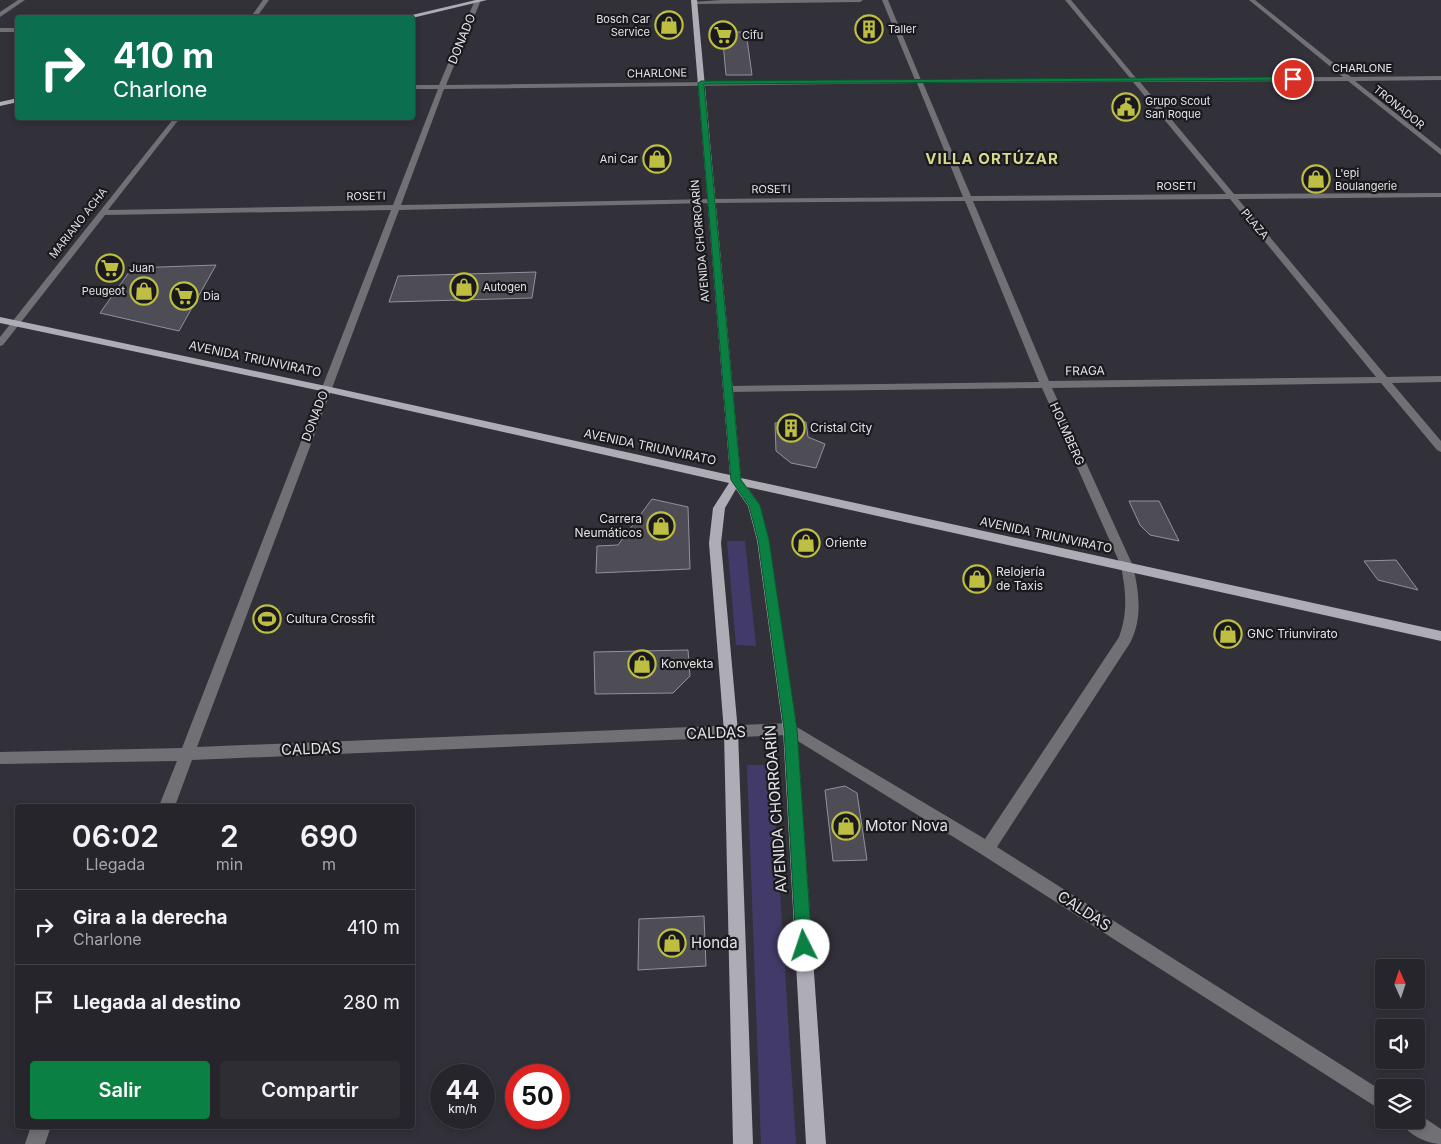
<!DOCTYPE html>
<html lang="es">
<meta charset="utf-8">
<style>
body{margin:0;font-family:Inter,sans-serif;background:#2e2d34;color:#f1f3f6;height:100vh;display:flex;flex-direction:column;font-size:19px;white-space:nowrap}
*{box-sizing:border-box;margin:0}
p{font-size:16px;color:#a4a5a9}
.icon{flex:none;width:28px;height:28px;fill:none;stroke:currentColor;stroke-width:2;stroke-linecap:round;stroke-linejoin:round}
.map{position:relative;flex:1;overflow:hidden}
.details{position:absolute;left:15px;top:804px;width:400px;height:325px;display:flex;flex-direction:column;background:#26252c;border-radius:5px;box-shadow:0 2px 8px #0003,0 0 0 1px #424248}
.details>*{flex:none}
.banner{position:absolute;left:15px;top:15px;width:400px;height:105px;border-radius:5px;box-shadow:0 2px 8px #0003,0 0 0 1px #424248;background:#0b6e4f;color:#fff;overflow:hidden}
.needle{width:32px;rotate:357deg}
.controls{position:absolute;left:1375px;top:959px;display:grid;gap:10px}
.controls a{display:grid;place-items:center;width:50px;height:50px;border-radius:5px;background:#26252c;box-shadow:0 2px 8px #0003,0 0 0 1px #424248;font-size:25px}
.speed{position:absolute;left:430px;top:1064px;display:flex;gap:10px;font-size:25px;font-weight:700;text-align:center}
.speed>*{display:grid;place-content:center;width:65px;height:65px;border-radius:50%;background:#26252c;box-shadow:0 2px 8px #0003,0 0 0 1px #424248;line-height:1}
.speed small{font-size:12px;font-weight:400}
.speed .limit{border:8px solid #d22;background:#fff;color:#111}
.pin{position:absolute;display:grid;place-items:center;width:42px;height:42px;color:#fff;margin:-21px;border:2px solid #fff;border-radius:50%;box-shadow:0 1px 5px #0007}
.me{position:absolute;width:55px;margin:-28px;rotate:356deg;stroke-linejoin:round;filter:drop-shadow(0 0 4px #0008)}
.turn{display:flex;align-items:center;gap:18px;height:105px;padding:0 15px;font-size:22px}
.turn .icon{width:65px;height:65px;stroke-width:2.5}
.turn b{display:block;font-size:35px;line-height:42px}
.eta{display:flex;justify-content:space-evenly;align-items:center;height:85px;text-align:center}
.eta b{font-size:30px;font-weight:600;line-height:35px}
.button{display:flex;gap:10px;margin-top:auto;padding:10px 15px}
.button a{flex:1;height:58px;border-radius:5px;background:#0b8043;color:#fff;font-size:20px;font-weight:600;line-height:58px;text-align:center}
.button a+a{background:#2e2d34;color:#f1f3f6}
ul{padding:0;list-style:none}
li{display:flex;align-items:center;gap:15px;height:75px;padding:0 15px;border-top:1px solid #424248}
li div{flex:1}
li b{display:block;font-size:19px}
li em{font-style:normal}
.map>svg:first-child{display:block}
.green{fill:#423b69}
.building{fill:#4e4d56;stroke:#93929c}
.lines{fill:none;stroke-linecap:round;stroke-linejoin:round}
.minor{fill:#717075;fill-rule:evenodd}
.major{fill:#aeadb6;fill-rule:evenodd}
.route{fill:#0b8043;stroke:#07532c}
.labels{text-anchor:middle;stroke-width:4.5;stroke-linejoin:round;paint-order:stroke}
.far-poi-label{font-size:11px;fill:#e2e2e7;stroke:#1a1a1e;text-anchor:start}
.far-street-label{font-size:11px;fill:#e2e2e7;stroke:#1a1a1e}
.street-label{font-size:12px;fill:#e2e2e7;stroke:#1a1a1e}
.poi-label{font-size:12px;fill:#e2e2e7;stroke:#1a1a1e;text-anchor:start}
.far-district-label{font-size:15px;font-weight:bold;letter-spacing:1px;fill:#d7d98b;stroke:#1a1a1e}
.near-street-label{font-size:15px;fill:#e2e2e7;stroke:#1a1a1e}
.near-poi-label{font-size:15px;fill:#e2e2e7;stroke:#1a1a1e;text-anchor:start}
</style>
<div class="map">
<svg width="1441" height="1144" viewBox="0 0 1441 1144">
<rect width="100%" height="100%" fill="#32313a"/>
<path class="green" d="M727 541H745L756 646 736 645Z
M747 765H772L796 1144H761Z"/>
<path class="building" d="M722 32H746L752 75H726Z
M216 265 179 331 100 313 132 268Z
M536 272 532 298 389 302 398 276Z
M806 422 808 437 825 444 816 468 791 463 776 451 775 423Z
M652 499 688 507 690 569 596 573 597 546 618 545Z
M1129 501H1159L1179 541 1150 535 1140 525Z
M1396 560 1418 590 1378 580 1364 561Z
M688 650 690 676 673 693 595 694 594 652Z
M845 786 857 793 867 860 833 861 825 790Z
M704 916 706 966 638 970 639 919Z"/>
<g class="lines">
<path class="minor" d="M18 0H25L0 17V12Z
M263 0H269L256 18H250Z
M475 0H481L446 85 915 80 882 0H888L921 80 1130 78 1065 0H1071L1136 78 1343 77 1249 0H1255L1351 77 1441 76V80L1355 81 1441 149V155L1348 81 1140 82 1234 194 1441 193V197L1238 199 1387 377 1441 376V382L1392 383 1441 441V452L1437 450 1381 383 1052 388 1133 566C1139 592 1143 618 1130 643L997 847 1384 1092V1112L981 854 788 735 192 760 175 806H159L177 761 0 764V752L182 748 391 210 105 215 3 345 0 346V337L174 118H180L108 210 393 205 438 89H412V85H439ZM1133 82 1226 194 971 196 923 83ZM917 83 963 197 712 199 401 205 444 89ZM1230 199 1376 377 1049 381 973 201ZM965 201 1039 382 729 386 724 389 729 392 1042 388 1121 566C1126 592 1128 612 1119 637L985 839 790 723 197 747 399 210 712 203Z
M863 0 860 2 694 4 691 2 722 0Z
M0 28H18V32H0Z
M1417 1113 1441 1129V1144C1427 1144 1406 1134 1400 1120H1416Z
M31 1126H51L45 1144H25Z"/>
<path class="major" d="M476 0H487L412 18H399Z
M691 0H697L741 478 1441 631V641L747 487 760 505 769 540 797 729 826 1144H806L783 729 757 540 748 506 736 489 725 508 721 543 738 732 753 1144H733L724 732 709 543 713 508 729 483 326 392 0 323V317L326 386 730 475Z
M18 98V102L0 106V102Z"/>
</g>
<path class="route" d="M1293 77 1295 80 704 84 741 480 760 505 769 540 797 729 812 946 809 952 804 954 798 952 796 946 784 729 758 540 749 506 731 480 698 83 701 81Z"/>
<defs>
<g id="shop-ring" transform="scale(1.4375)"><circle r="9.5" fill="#1a1a1e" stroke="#bebf42" stroke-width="1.5"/><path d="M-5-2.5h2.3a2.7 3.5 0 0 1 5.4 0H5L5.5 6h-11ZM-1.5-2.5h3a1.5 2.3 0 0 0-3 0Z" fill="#bebf42"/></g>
<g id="building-ring" transform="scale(1.4375)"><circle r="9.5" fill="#1a1a1e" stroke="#bebf42" stroke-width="1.5"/><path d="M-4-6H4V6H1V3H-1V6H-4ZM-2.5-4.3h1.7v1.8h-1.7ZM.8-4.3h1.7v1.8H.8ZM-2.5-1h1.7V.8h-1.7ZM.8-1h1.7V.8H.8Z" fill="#bebf42"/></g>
<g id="supermarket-ring" transform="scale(1.4375)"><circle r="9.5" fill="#1a1a1e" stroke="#bebf42" stroke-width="1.5"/><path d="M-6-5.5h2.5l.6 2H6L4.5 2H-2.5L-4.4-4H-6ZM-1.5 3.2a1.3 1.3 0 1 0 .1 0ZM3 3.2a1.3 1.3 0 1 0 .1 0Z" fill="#bebf42"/></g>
<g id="civic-ring" transform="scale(1.4375)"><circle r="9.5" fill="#1a1a1e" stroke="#bebf42" stroke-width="1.5"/><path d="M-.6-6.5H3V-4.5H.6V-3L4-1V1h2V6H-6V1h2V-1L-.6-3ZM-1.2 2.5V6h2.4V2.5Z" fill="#bebf42"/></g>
<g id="stadium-ring" transform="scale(1.4375)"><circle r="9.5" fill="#1a1a1e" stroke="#bebf42" stroke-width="1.5"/><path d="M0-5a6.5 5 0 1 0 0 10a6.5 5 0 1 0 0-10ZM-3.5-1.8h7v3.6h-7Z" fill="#bebf42"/></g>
</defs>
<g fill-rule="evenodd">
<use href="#shop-ring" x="669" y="25"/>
<use href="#building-ring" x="869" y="29"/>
<use href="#supermarket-ring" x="723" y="35"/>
<use href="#civic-ring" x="1126" y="107"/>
<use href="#shop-ring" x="657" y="159"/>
<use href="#shop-ring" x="1316" y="179"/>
<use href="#supermarket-ring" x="110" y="268"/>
<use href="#shop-ring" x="464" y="287"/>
<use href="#shop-ring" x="144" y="291"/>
<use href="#supermarket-ring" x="184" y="296"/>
<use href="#building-ring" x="791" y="428"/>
<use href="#shop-ring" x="661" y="526"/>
<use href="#shop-ring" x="806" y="543"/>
<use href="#shop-ring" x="977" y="579"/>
<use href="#stadium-ring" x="267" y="619"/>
<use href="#shop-ring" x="1228" y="634"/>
<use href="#shop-ring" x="642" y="664"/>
<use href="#shop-ring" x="846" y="826"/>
<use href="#shop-ring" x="672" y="943"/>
</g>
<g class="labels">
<g class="far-poi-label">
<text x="650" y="23" text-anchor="end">Bosch Car<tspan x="650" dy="13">Service</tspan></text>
<text x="888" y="33">Taller</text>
<text x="742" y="39">Cifu</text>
<text x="1145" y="105">Grupo Scout<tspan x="1145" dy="13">San Roque</tspan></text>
<text x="638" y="163" text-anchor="end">Ani Car</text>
<text x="1335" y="177">L'epi<tspan x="1335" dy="13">Boulangerie</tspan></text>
<text x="129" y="272">Juan</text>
<text x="483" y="291">Autogen</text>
<text x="125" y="295" text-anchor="end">Peugeot</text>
<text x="203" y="300">Dia</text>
</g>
<g class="far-street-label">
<text x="1362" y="72">CHARLONE</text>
<text transform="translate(657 73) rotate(-1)" y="4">CHARLONE</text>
<text transform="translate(1399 107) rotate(39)" y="4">TRONADOR</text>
<text x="1176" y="190">ROSETI</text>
<text transform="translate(771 189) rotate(-1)" y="4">ROSETI</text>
<text transform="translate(366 196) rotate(-1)" y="4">ROSETI</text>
<text transform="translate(78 223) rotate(-52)" y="4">MARIANO ACHA</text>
<text transform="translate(1255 224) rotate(50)" y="4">PLAZA</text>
<text transform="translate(700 241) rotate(-95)" y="4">AVENIDA CHORROARÍN</text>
</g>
<g class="street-label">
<text transform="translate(462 39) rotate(-68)" y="4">DONADO</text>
<text transform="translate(255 359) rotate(12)" y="4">AVENIDA TRIUNVIRATO</text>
<text transform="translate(1085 371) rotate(-1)" y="4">FRAGA</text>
<text transform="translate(315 416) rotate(-69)" y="4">DONADO</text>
<text transform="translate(1067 434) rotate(66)" y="4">HOLMBERG</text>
<text transform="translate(650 447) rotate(12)" y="4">AVENIDA TRIUNVIRATO</text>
<text transform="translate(1046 535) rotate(12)" y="4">AVENIDA TRIUNVIRATO</text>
</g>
<g class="poi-label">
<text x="810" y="432">Cristal City</text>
<text x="642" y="523" text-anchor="end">Carrera<tspan x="642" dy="14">Neumáticos</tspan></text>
<text x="825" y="547">Oriente</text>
<text x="996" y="576">Relojería<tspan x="996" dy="14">de Taxis</tspan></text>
<text x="286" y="623">Cultura Crossfit</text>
<text x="1247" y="638">GNC Triunvirato</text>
<text x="661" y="668">Konvekta</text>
</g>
<g class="far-district-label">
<text x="992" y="164">VILLA ORTÚZAR</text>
</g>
<g class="near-street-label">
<text transform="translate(716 733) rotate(-2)" y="5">CALDAS</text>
<text transform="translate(311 749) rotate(-2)" y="5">CALDAS</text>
<text transform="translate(776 809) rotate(-94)" y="5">AVENIDA CHORROARÍN</text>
<text transform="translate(1084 911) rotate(33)" y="5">CALDAS</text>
</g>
<g class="near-poi-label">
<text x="865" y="831">Motor Nova</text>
<text x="691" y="948">Honda</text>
</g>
</g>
</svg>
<div class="controls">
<a><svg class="needle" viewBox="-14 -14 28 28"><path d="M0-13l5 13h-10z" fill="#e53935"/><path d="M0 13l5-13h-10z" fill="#a4a5a9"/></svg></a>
<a><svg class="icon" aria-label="sound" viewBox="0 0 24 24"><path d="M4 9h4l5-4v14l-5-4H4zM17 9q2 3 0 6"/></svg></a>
<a><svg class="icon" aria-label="layers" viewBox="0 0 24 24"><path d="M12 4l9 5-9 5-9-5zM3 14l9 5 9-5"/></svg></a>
</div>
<div class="speed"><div>44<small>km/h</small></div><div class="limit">50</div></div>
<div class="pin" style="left:1293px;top:79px;background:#d93025"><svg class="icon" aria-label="arrive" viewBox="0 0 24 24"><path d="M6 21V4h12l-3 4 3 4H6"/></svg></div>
<svg class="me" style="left:804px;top:946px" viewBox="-20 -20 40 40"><circle r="19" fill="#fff"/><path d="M0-13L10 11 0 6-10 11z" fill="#0b8043"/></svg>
<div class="banner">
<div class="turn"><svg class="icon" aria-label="right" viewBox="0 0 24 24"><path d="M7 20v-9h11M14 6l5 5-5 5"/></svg><div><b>410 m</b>Charlone</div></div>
</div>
<section class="details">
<div class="eta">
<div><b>06:02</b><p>Llegada</p></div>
<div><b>2</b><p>min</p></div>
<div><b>690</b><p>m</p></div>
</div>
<ul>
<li><svg class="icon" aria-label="right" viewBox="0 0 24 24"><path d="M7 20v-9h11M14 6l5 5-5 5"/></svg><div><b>Gira a la derecha</b><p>Charlone</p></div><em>410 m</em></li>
<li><svg class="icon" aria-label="arrive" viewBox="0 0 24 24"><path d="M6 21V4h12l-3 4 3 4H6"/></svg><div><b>Llegada al destino</b></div><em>280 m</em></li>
</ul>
<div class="button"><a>Salir</a><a>Compartir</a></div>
</section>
</div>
